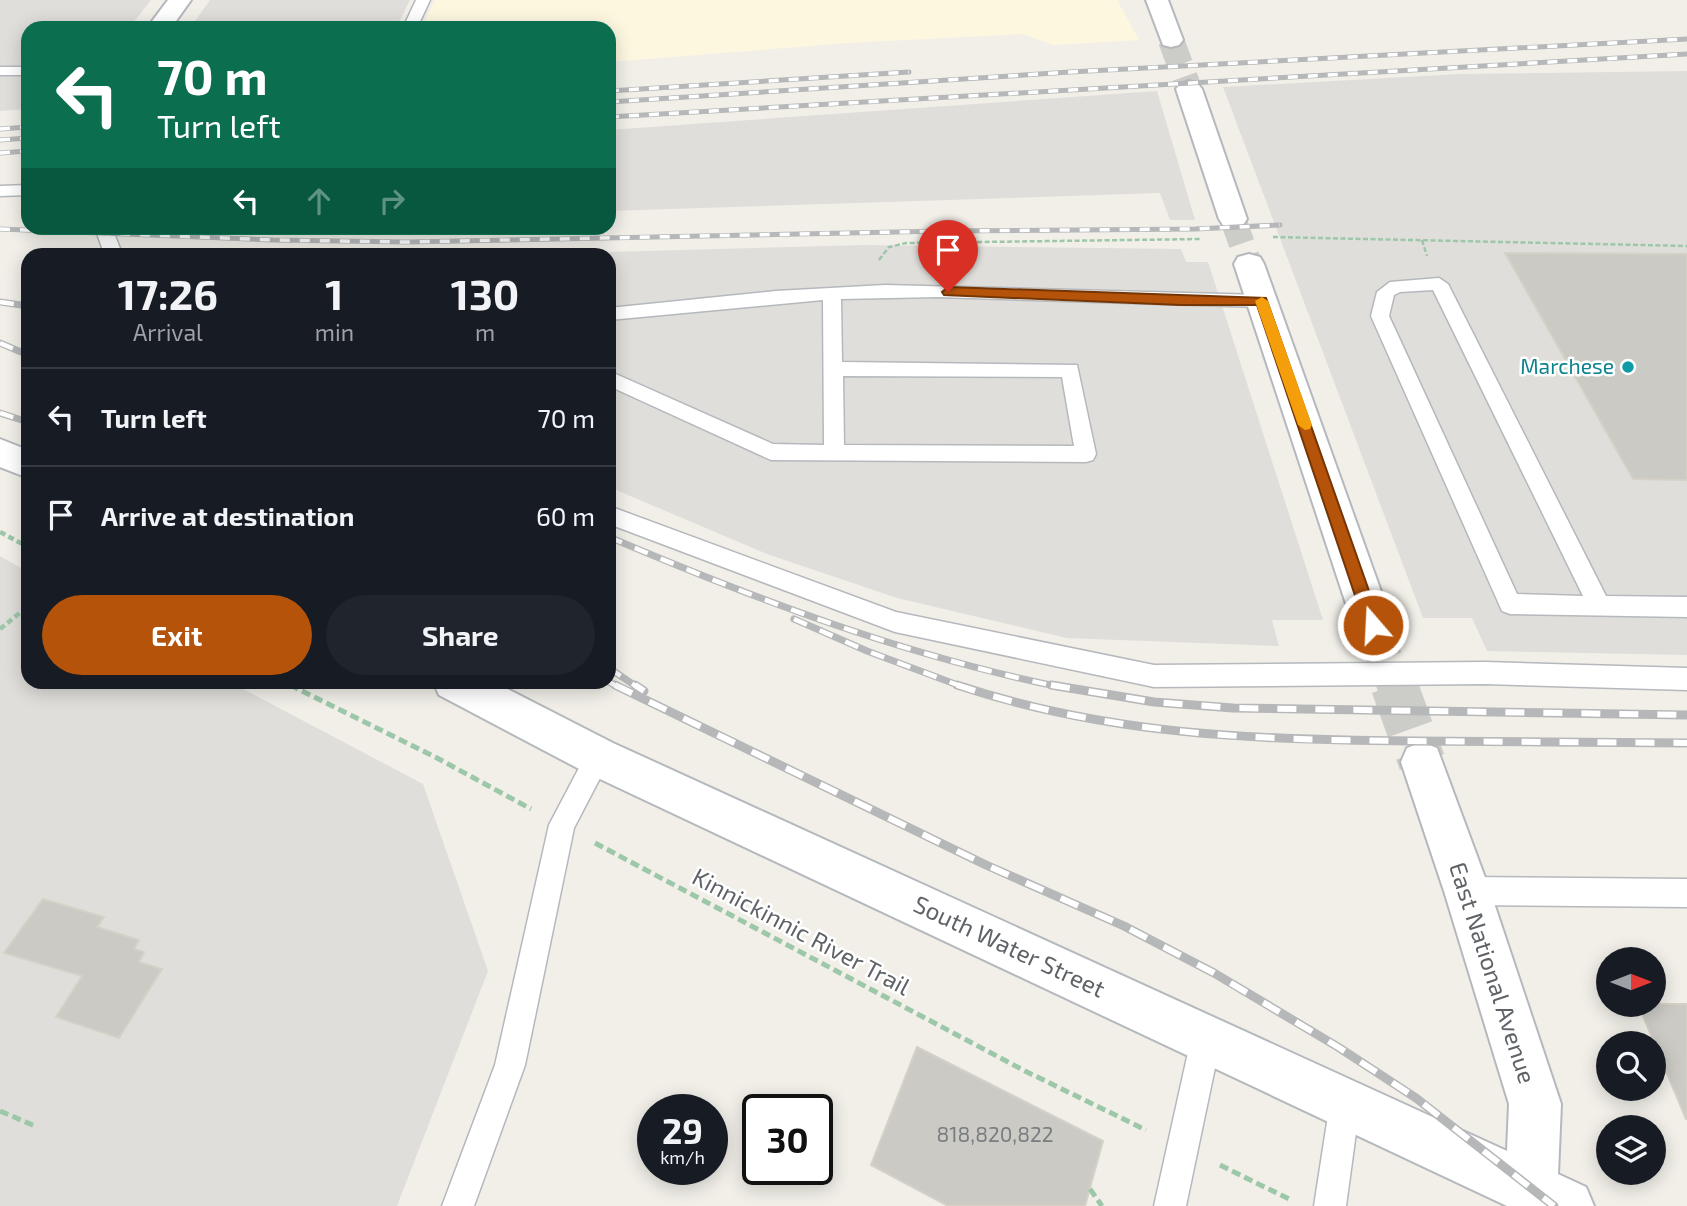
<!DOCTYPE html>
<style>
body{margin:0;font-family:"Exo 2",sans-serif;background:#20242c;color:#f1f3f6;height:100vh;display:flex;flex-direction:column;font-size:26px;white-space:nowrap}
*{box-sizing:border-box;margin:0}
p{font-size:23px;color:#9ea1a6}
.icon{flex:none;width:38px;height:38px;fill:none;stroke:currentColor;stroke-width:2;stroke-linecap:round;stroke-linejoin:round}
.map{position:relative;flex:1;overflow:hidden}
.panel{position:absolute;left:21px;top:248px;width:595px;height:441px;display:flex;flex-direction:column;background:#171b24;border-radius:21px;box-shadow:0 4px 18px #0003}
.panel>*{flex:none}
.hud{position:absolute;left:21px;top:21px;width:595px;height:214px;border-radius:21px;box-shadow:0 4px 18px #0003;background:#0b6e4f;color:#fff;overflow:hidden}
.needle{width:46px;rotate:90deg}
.tools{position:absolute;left:1596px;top:947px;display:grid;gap:14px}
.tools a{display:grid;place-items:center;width:70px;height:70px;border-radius:50%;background:#171b24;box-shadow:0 4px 18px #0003;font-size:35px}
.speed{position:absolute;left:637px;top:1094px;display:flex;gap:14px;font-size:35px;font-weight:700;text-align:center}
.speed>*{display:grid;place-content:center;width:91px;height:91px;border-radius:50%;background:#171b24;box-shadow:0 4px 18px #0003;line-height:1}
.speed small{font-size:18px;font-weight:400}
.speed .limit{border:4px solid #111;border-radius:10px;background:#fff;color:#111}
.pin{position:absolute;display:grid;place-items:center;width:60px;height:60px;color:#fff;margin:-72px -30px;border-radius:50% 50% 50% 0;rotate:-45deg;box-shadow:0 0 7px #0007}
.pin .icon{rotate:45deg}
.me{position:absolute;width:77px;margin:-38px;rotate:341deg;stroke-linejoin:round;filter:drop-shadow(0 0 5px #0008)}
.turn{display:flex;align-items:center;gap:24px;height:147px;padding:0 21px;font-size:32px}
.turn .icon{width:91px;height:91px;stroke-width:2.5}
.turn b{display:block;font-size:49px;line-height:60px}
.lanes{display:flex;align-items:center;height:66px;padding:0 21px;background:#0003;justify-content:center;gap:35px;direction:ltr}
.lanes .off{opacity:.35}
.eta{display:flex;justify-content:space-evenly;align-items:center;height:119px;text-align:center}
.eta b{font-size:42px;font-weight:700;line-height:49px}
.cta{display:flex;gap:14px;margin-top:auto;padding:14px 21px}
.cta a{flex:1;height:80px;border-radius:42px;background:#b45309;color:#fff;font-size:28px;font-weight:700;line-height:80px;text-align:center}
.cta a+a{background:#20242c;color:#f1f3f6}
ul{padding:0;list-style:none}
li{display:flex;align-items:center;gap:21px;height:98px;padding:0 21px;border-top:2px solid #363941}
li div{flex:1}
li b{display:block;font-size:26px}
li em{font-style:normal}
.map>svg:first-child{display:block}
.commercial{fill:#fef7e0}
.industrial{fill:#e0deda}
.building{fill:#cccac5;stroke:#d6d1c6;stroke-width:2}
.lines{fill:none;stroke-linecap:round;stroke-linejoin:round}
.street-tunnel-far2{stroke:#ccccc8;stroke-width:26;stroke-dasharray:26 13;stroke-linecap:butt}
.street-tunnel-far1{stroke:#ccccc8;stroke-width:35;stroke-dasharray:35 18;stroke-linecap:butt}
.street-tunnel{stroke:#ccccc8;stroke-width:47;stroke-dasharray:47 24;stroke-linecap:butt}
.lane-casing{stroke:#b5b8bc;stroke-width:3}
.street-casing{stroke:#b5b8bc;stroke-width:4}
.path-far2{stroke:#9cc7a9;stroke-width:2.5;stroke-dasharray:5 2.5;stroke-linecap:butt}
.path-far1{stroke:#9cc7a9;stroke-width:4.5;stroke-dasharray:6 3.5;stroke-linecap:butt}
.path{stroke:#9cc7a9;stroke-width:5;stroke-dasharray:9 4.5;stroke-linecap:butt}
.lane{fill:#fff;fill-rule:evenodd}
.street{fill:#fff;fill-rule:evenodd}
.rail-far2-casing{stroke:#b6b7b8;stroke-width:5}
.rail-far1-casing{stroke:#b6b7b8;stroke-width:7}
.rail-casing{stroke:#b6b7b8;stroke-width:9}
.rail-far2{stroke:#fff;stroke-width:3.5;stroke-dasharray:10;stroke-linecap:butt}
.rail-far1{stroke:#fff;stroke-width:4.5;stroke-dasharray:14;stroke-linecap:butt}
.rail{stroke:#fff;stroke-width:6;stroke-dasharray:19;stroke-linecap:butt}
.route{fill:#b45309;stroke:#753606;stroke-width:2}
.slow{fill:#f59e0b}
.culture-dot{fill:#0f9aa8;stroke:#fff;stroke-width:2.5}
.labels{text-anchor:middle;stroke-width:5;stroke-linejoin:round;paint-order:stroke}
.culture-label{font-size:21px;fill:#0d838f;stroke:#fff;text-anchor:end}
.near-number-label{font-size:21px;fill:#7a7d7f}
.near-street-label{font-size:24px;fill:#5f6368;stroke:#fff}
</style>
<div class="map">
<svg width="1687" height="1206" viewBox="0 0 1687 1206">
<rect width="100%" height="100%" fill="#f1efe8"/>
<path class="commercial" d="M435 0H1117L1139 40 1053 45 1023 34 848 43 609 62V28H422Z"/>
<path class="industrial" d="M0 0H151L129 28H28V109L0 111Z
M210 0H410L396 28H190Z
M1687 71V655L1487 651 1472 618H1423L1223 87 1460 74Z
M1157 91 1195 220H1170L1160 193 609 211V130Z
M864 245 1181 249 1186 262H1208L1323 620H1272L1279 646 1067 638 897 598 767 554 609 487V256H459Z
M0 556 28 572V682L232 683 423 784 488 971 397 1206H0Z"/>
<path class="building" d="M1505 253 1687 254V480L1633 479Z
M43 899 104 917 97 927 139 940 134 949 144 952 139 962 162 969 119 1038 56 1017 82 976 4 953Z
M1638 1004H1687V1119H1686Z
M917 1047 1103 1141 1085 1206H948L871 1165Z"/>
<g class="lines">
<path class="street-tunnel-far2" d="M1171 40 1189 89
M1233 219 1249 264"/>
<path class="street-tunnel-far1" d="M1373 625 1395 687"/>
<path class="street-tunnel" d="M1394 685 1422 762"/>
<g class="lane-casing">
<path id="lane" d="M416 0H430L417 28H403Z
M0 67H28V75H0Z
M28 185V195L0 196V186Z
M95 228H112L123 256H105Z
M1439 278 1448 284 1606 596 1687 597V617L1510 614 1502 611 1371 316 1377 292 1390 282ZM1433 290 1583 596 1517 594 1389 316 1394 295 1400 292Z
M885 285 1262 295 1268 297 1271 301 1268 305 1262 307 938 297 841 299 842 362 1077 365 1096 454 1093 460 1086 462 771 460 609 386V371L773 444 824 445 823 300 609 320V308L776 291ZM843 376 1062 377 1074 446 844 445Z
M609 506 896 612 1154 665 1485 662 1687 668V690L1485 684 1154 687 895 632 609 524Z
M598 745 607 749 611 757 574 828 525 1065 474 1206H442L495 1065 549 825 589 749Z
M1467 877 1687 879V907L1467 905 1457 901 1453 891 1457 881Z
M1206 1024 1216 1029 1221 1039 1186 1206H1154L1191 1039 1196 1029Z
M1345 1088 1356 1092 1360 1103 1346 1206H1314L1330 1103 1334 1092Z"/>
</g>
<g class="street-casing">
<path id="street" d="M168 0H191L171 28H147Z
M1146 0H1168L1183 40 1179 45 1171 47 1163 45Z
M1189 81 1198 84 1202 89 1247 219 1243 225 1233 228 1223 225 1219 219 1176 89 1180 84Z
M1249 254 1260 257 1264 264 1393 625 1387 637 1373 642 1359 637 1353 625 1234 264 1238 257Z
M0 439 28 450V478L0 467Z
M433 682H494L613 743 1507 1151 1509 1104 1444 891 1401 762 1407 748 1422 742 1437 748 1490 891 1561 1104 1558 1174 1586 1187 1594 1206H1507L583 771 439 695Z"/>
</g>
<path class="path-far2" d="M1273 237 1687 246
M1422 240 1427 256
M879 260 889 247 906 243 1201 239"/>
<path class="path-far1" d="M0 532 28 547
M0 629 28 606
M284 682 293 687"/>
<path class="path" d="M290 685 437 758 531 809
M595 843 1025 1071 1146 1130
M0 1111 35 1126
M1220 1165 1291 1200
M1090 1189 1102 1206"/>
<use href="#lane" class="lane"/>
<use href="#street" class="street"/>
<g class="rail-far2-casing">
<path id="rail-far2" d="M609 91 909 72
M609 102 1070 72 1687 39
M609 117 1687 54
M0 129 28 127
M0 140 28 138
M0 153 28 151
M0 229 273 240 407 242 945 231 1195 229 1280 225"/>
</g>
<g class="rail-far1-casing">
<path id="rail-far1" d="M0 302 28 306
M0 343 28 355
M0 413 28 422
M609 537C755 599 903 655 1060 687
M794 619 867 651 963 687
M609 668 637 687
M609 682 618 687"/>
</g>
<g class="rail-casing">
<path id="rail" d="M615 685 986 865 1124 926 1214 973 1338 1047 1416 1098 1554 1206
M635 685 644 691
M957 685C1108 735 1255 740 1412 741 1504 742 1595 742 1687 743
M1051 685 1154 702 1233 708 1687 715"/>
</g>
<use href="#rail-far2" class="rail-far2"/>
<use href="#rail-far1" class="rail-far1"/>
<use href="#rail" class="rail"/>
</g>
<path class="route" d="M948 287 1266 298 1381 625 1379 630H1368L1365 625 1257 305H1180L944 295 942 292Z"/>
<path class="slow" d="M1262 297 1268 301 1312 425 1310 429 1305 430 1298 425 1255 301Z"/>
<circle class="culture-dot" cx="1628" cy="367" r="7"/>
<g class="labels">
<g class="culture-label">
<text x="1614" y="374">Marchese</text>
</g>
<g class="near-number-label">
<text x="995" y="1142">818,820,822</text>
</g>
<g class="near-street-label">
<text transform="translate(801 932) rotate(28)" y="8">Kinnickinnic River Trail</text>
<text transform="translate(1009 947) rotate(25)" y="8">South Water Street</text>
<text transform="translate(1492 973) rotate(72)" y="8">East National Avenue</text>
</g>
</g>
</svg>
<div class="tools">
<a><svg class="needle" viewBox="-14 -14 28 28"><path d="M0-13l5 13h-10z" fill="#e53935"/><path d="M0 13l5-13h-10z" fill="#9ea1a6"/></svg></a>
<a><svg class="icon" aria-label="search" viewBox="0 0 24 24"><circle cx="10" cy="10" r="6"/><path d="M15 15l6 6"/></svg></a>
<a><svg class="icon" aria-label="layers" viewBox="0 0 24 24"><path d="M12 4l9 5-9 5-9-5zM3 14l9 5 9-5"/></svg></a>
</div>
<div class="speed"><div>29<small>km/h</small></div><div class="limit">30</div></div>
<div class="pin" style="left:948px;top:292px;background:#d93025"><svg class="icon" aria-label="arrive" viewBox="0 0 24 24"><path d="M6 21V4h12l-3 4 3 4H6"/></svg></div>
<svg class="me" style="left:1373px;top:625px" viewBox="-20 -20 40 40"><circle r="17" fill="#b45309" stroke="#fff" stroke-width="3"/><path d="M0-11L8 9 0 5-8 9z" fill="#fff"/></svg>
<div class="hud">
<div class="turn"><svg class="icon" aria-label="left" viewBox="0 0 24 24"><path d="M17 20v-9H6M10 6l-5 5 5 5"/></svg><div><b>70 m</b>Turn left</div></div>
<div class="lanes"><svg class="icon" aria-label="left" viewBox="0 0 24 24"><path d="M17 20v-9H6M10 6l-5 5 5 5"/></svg><svg class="icon off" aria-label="ahead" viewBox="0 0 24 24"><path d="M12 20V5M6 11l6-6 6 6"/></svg><svg class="icon off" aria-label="right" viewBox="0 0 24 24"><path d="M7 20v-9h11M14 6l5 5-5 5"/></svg></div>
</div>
<section class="panel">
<div class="eta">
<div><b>17:26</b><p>Arrival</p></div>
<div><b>1</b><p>min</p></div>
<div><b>130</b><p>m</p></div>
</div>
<ul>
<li><svg class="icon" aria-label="left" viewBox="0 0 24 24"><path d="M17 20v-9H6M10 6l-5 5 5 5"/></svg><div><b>Turn left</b></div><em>70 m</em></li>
<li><svg class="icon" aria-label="arrive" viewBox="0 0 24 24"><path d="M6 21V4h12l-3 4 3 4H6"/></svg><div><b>Arrive at destination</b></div><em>60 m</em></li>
</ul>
<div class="cta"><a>Exit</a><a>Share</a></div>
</section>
</div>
